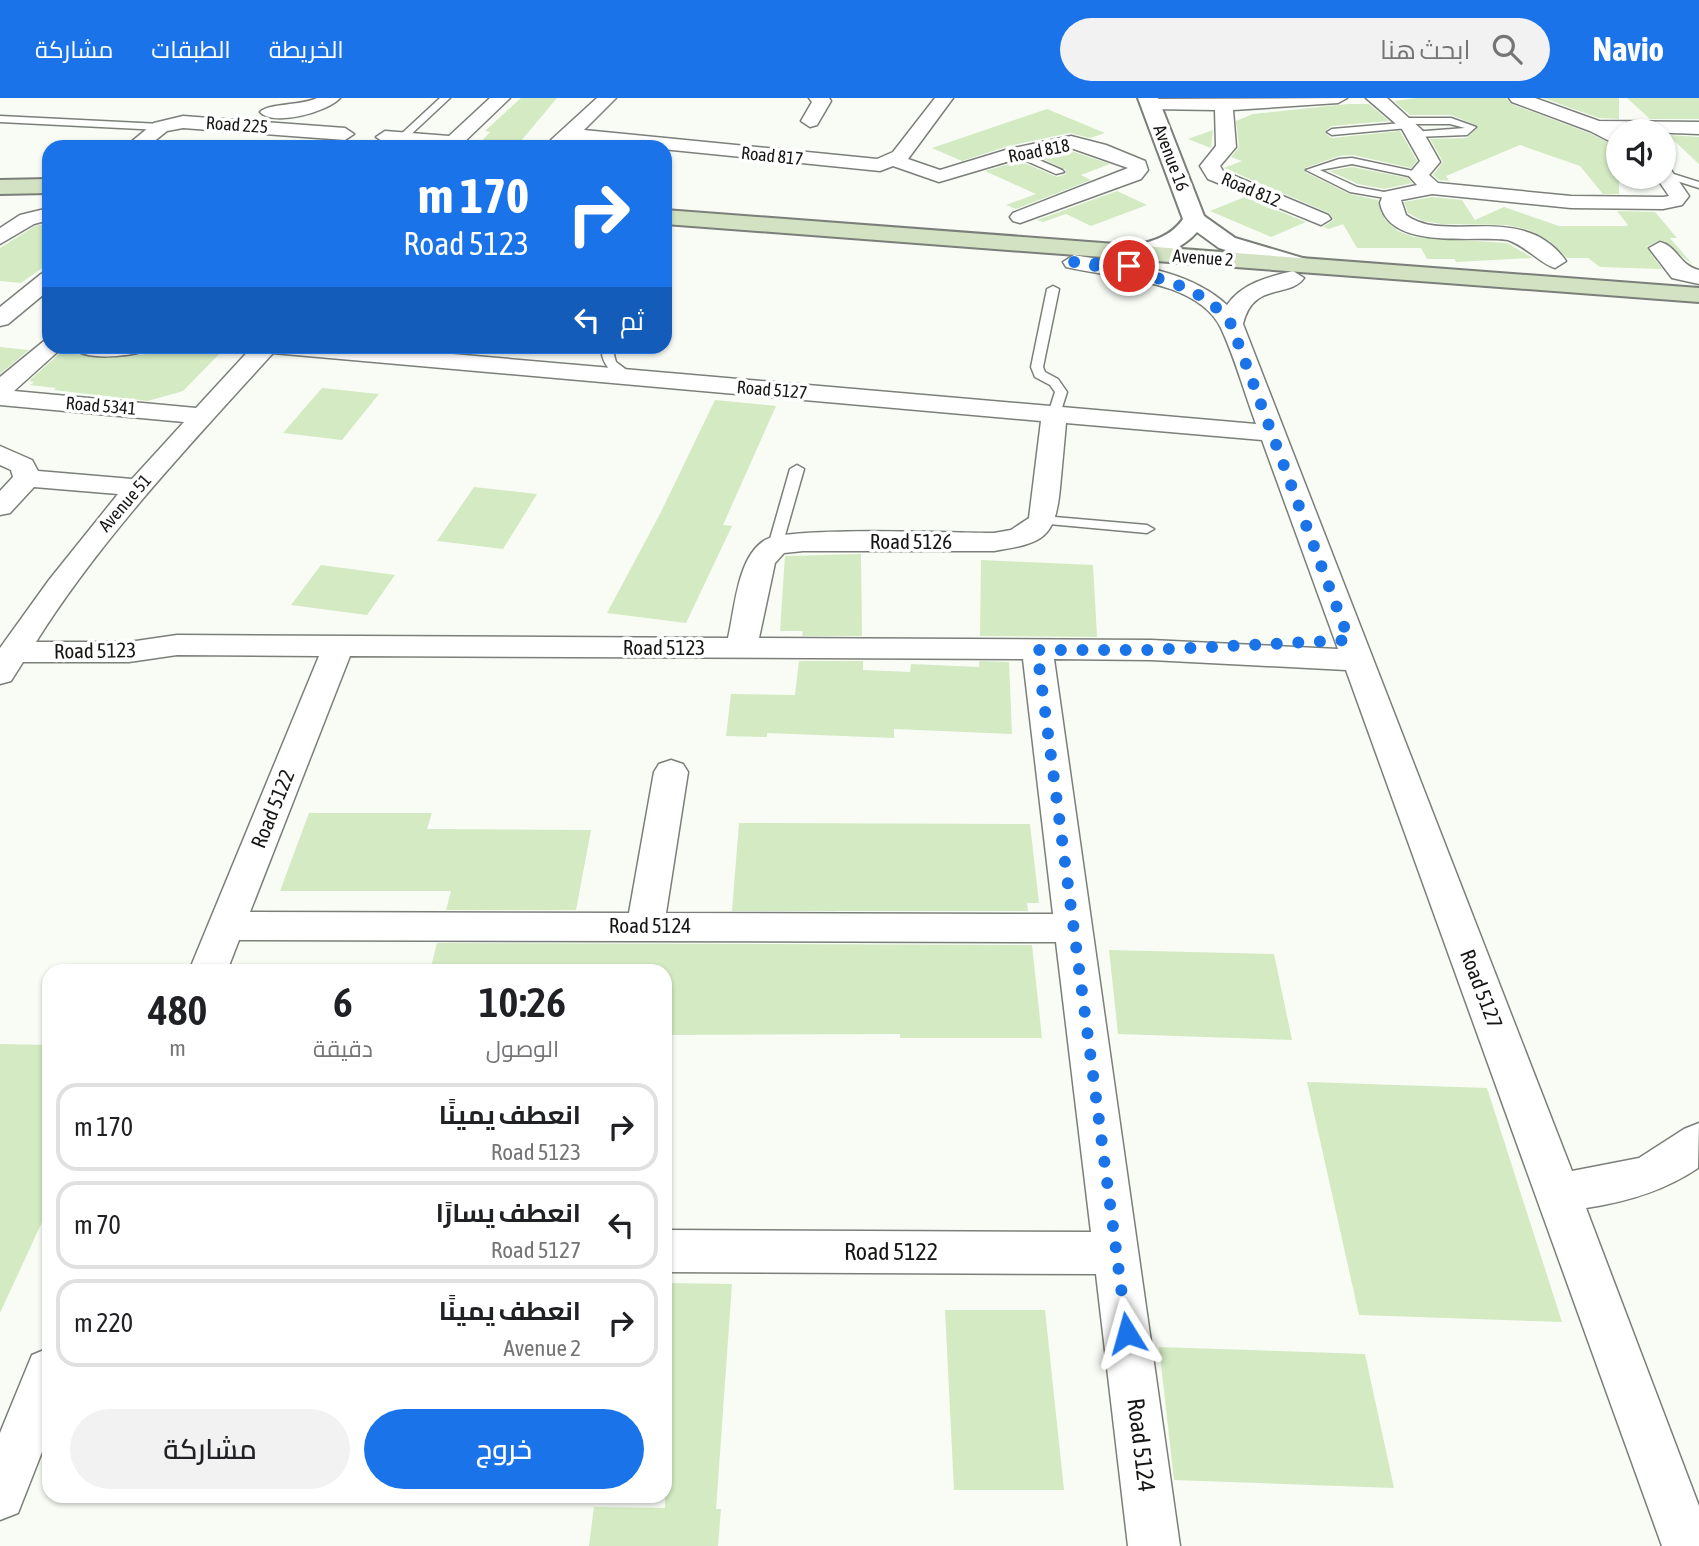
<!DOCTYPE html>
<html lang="ar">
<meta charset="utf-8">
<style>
body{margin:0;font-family:"Asap Condensed",Cairo,sans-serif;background:#f2f2f2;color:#202124;direction:rtl;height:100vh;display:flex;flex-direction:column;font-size:26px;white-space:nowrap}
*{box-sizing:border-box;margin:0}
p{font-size:23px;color:#757577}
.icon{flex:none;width:38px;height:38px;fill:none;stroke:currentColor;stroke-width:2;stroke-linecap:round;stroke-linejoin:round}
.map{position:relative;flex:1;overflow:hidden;direction:ltr}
.panel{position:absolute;left:42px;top:866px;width:630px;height:539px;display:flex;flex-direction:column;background:#fff;border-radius:21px;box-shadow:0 2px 5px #0004;direction:rtl}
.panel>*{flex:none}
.banner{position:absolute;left:42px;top:42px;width:630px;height:214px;border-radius:21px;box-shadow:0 2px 5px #0004;direction:rtl;background:#1a73e8;color:#fff;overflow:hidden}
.controls{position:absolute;left:1606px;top:21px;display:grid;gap:14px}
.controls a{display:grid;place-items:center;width:70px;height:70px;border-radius:50%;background:#fff;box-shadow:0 2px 5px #0004;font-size:35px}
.pin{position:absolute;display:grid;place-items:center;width:60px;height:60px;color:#fff;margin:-30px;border:4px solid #fff;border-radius:50%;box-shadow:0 2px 7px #0007}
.me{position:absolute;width:77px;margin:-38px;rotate:352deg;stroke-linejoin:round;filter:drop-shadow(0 0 5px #0008)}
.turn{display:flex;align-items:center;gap:24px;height:147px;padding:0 28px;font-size:32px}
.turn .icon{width:91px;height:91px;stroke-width:2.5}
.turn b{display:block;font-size:49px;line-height:60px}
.then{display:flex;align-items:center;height:66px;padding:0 28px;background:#0003;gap:14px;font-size:26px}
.eta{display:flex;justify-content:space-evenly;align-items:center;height:119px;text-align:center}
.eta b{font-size:42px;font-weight:600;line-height:49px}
.primary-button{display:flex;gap:14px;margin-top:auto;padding:14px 28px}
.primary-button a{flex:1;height:80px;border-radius:42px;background:#1a73e8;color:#fff;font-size:28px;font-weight:600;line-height:80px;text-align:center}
.primary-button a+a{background:#f2f2f2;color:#202124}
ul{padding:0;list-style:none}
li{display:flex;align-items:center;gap:21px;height:88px;margin:0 14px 10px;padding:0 14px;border:4px solid #e0e0e0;border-radius:21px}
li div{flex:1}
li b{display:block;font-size:26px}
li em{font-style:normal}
header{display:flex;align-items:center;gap:42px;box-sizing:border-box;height:98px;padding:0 35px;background:#1a73e8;color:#fff}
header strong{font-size:33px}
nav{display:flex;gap:38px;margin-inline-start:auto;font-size:24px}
.search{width:490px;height:63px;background:#f2f2f2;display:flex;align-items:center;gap:18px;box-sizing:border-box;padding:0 24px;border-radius:38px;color:#757577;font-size:26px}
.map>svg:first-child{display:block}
.building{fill:#d3eac2}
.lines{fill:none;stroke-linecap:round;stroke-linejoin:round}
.service-casing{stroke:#7b7f79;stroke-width:3}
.minor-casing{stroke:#7b7f79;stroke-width:3}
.tertiary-casing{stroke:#7b7f79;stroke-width:4}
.secondary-casing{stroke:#7b7f79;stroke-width:4}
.service{fill:#fff;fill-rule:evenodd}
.minor{fill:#fff;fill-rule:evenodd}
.tertiary{fill:#fff;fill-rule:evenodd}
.secondary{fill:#d3e2c3;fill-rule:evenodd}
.route{stroke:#1a73e8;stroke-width:12;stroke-dasharray:0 21.6}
.labels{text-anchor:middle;stroke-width:7;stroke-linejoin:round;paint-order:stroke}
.far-street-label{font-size:18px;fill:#161715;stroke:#fff}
.street-label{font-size:21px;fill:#161715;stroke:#fff}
.near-street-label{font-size:24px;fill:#161715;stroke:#fff}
</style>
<header>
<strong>Navio</strong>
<div class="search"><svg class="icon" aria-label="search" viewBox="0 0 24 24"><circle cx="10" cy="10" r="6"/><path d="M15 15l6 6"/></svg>ابحث هنا</div>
<nav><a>الخريطة</a><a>الطبقات</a><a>مشاركة</a></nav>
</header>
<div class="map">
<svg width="1699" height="1448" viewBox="0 0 1699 1448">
<rect width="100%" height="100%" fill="#f8fcf5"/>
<path class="building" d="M521 0H557L516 49H476L490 34 485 33Z
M1417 0H1506L1511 6 1589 35 1619 50V96H1603L1580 68 1520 47 1446 78 1449 83 1439 82 1433 77 1443 64 1430 41 1467 40 1478 28 1451 17H1410L1394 3Z
M1543 0H1619V21L1599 20Z
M1627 0H1699V21H1650Z
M1348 6H1369L1389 23 1332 28 1325 33 1326 36 1332 40 1400 33 1417 63 1411 70 1353 57 1339 58 1305 70V74L1349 96 1378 102 1385 122 1398 133 1414 139 1507 145 1533 160 1456 164 1454 161H1427L1421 150H1357L1343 126 1329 131 1323 129 1334 122 1329 115 1224 70 1242 63 1231 59 1239 49 1236 23 1253 16Z
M1047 11 1105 35 1090 40 1070 35 1008 48 962 63 932 50Z
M1213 32 1211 50 1188 41Z
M1668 37 1699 39V66Z
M1071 53 1110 66 1081 77 1091 82 1016 111 1006 107 1036 96 985 73 1020 63 1057 79 1066 76V72L1039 59Z
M1352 69 1408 80 1412 85 1384 91 1358 86 1329 73Z
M1117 93 1147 107 1091 128 1066 116 1043 124 1037 122Z
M1245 99 1306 124 1271 139 1210 113Z
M1432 99 1462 102 1475 122 1504 109 1559 128H1626L1628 127 1617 113 1655 114 1677 140H1670L1693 167 1661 142 1646 149 1662 171 1600 169 1588 160H1567L1550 143 1529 132 1507 127 1442 126 1423 123 1408 115 1404 104Z
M49 125V165L21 185 0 183V150L35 128Z
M155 248H227L183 293 148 303 54 292 56 290 30 287 34 284 29 283 60 255 118 260 146 256Z
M0 249 29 252 0 276Z
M322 290 379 296 342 342 283 335Z
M715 302 776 308 723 427 732 428 686 525 607 515 661 414Z
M474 389 537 396 503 451 437 443Z
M861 456 862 538H802L803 533H780L785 458Z
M981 462 1093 467 1097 539 980 538Z
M321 467 395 477 367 517 291 507Z
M799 563H863V572L910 574 911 566 979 569V563L1009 564 1012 636 894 631V640L767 635V639L726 638 731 596 795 597Z
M309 715H432L427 731 591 732 576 812H446L451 793H280Z
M739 725 1030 726 1039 805H1027L1028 813H732Z
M437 845 1032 847 1042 940H900V936L665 937V873H430Z
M1109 852 1274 856 1292 942 1118 936Z
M0 946 49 947V1109L0 1215Z
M1307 984 1487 990 1562 1224 1359 1217Z
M665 1185 732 1186 716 1411H721L718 1448H589L594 1409 665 1410Z
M945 1212H1045L1064 1392H954Z
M1159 1249 1365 1256 1394 1390 1174 1382Z"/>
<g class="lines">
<g class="service-casing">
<path id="service" d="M440 0H450L405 42H399V38Z
M0 18 161 26 166 29 161 32 0 24Z
M1405 20H1451L1476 29 1467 37 1415 39 1412 38V34L1465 30 1450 26H1412L1408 30 1332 37 1327 34 1332 31 1402 25Z
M1016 52 1062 72 1064 74 1056 76 1013 57 1011 55Z
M1352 60 1418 74 1423 77 1418 80 1352 66 1320 72 1357 89 1395 96 1396 98 1391 101 1350 94 1306 72 1339 61Z
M1664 73 1699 84V90L1664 79Z
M1053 188 1059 191 1043 269 1045 274 1058 281 1067 294 1060 316 1054 320 1048 316 1055 294 1050 287 1035 279 1031 269 1047 191Z
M606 248H618L614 257 616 264 632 276V282C618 283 605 270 602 257Z
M797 367 804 371 782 448 780 451H770L768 448 790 371Z
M1043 418 1147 427 1154 431 1147 435 1038 425 1036 422Z"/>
</g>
<g class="minor-casing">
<path id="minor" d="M317 0H340C328 14 273 29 260 14 268 5 301 8 317 0Z
M490 0H510L459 49 385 45 376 39 385 33 449 38Z
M597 0H616L584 32 877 61 893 54 935 0H953L908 61 940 72 1009 51 1071 38 1106 47 1145 63 1148 72 1141 81 1020 125 1013 123 1010 119 1013 115 1128 70 1071 50 1020 60 939 84 893 68 880 73 573 42 566 49H552L549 45 552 41Z
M809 0H829L831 3 817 27 810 29 801 23 812 4Z
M1347 0 1338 5 1233 12 1236 49 1220 68 1223 73 1328 117 1331 121 1321 127 1208 81 1200 68 1216 48 1215 12 1150 11 1141 6 1150 1Z
M1366 0H1387L1422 32 1440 64 1429 77 1438 85 1571 98 1663 99 1669 98 1656 79H1664V70L1671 72 1689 98 1682 107 1663 111 1571 110 1432 96 1401 102 1406 117C1445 147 1523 102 1566 163L1555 170C1541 166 1527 149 1508 142 1472 137 1389 153 1380 105L1384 94 1417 87 1408 77 1420 63 1402 31Z
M1509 0H1535L1599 23 1699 24V36L1619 33V48L1590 33 1512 4Z
M183 18 345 30 354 36 345 42 183 30 167 33 147 49H125L154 25Z
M49 110V122L34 126 0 146V130L20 117Z
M1660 144C1677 148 1680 168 1699 172V186L1672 180 1649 150Z
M1074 157C1125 166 1187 170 1227 207 1242 185 1268 179 1293 173L1304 180C1289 201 1253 183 1243 226L1572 1073 1639 1060 1684 1031 1699 1025 1698 1070C1664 1093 1626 1104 1586 1110L1699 1408V1448H1662L1346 572 1151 562 1054 561 1180 1448H1128L1096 1176 665 1174V1132L1091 1134 1056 844 239 842 227 873H189L319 558 177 557 129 564H23L11 583 0 586V550L49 482 118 396 34 389 10 415 0 417V393L13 379 11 372 0 367V348L32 362 38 373 132 381 184 324 0 307V279L44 243 49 242V248H64L14 293 196 310 253 248H360L1256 326C1244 294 1235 260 1221 230 1197 181 1112 180 1066 169L1063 164ZM273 255 1041 323 1029 420 1011 432 994 435C957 435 788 428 765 442 737 459 735 511 728 540L177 537 129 544H36C102 439 190 347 273 255ZM1066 325 1262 342 1338 551 1151 542 759 540 775 465 784 455 803 453H994C1043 445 1055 441 1060 390 1062 369 1064 347 1066 325ZM350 558 1023 561 1053 816 666 815 688 674 683 666 671 662 659 666 654 674 629 815 250 814Z
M49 174V192L8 226 0 228V209L41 176Z
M71 248H149L145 253C129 258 83 264 71 248Z
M49 1250V1336L18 1415 0 1422V1335L32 1257Z"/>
</g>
<g class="tertiary-casing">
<path id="tertiary" d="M1138 0H1158L1204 118 1235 140 1306 161 1309 166 1306 171 1297 173 1219 150 1197 134C1181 153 1143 167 1119 161L1115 156 1119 151C1143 145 1168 143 1183 121Z"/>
</g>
<g class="secondary-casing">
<path id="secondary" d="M49 81V95L0 96V82Z
M665 112 1699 190V204L665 126Z"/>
</g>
<use href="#service" class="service"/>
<use href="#minor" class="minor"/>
<use href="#tertiary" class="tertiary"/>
<use href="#secondary" class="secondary"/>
</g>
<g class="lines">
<path class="route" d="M1127 1235 1037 552H1151L1349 542 1231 226C1195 177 1129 175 1074 164L1129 168"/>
</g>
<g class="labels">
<g class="far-street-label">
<text transform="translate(237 27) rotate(4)" y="6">Road 225</text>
<text transform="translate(1039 53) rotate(-11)" y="6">Road 818</text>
<text transform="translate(772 58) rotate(6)" y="6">Road 817</text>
<text transform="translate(1171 60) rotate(69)" y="6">Avenue 16</text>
<text transform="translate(1251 92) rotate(23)" y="6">Road 812</text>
<text transform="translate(1203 160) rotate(4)" y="6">Avenue 2</text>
<text transform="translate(772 292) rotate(5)" y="6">Road 5127</text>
<text transform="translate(101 308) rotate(5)" y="6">Road 5341</text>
<text transform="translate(125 405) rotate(-49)" y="6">Avenue 51</text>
</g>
<g class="street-label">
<text x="911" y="451">Road 5126</text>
<text x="664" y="557">Road 5123</text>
<text transform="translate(95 553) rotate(-1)" y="7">Road 5123</text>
<text transform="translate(273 711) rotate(-68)" y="7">Road 5122</text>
<text x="650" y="835">Road 5124</text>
<text transform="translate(1481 891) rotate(69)" y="7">Road 5127</text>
</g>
<g class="near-street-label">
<text x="891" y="1162">Road 5122</text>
<text transform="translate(1141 1347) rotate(83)" y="8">Road 5124</text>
</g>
</g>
</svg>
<div class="controls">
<a><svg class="icon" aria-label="sound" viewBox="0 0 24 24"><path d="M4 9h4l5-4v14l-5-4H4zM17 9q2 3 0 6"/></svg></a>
</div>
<div class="pin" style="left:1129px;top:168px;background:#d93025"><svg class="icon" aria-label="arrive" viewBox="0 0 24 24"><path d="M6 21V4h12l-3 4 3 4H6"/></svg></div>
<svg class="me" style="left:1127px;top:1235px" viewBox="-20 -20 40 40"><path d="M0-17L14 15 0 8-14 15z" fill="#1a73e8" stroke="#fff" stroke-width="4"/></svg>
<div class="banner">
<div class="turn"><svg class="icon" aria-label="right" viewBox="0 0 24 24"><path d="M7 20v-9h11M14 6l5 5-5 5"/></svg><div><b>170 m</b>Road 5123</div></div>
<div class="then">ثم<svg class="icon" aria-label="left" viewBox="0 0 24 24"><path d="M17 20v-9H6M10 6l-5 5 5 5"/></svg></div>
</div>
<section class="panel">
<div class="eta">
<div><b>10:26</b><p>الوصول</p></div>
<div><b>6</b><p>دقيقة</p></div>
<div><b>480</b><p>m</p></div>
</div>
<ul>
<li><svg class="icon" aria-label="right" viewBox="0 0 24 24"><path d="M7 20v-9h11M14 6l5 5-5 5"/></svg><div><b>انعطف يمينًا</b><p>Road 5123</p></div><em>170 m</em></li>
<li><svg class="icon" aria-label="left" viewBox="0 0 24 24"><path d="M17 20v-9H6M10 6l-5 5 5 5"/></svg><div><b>انعطف يسارًا</b><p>Road 5127</p></div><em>70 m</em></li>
<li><svg class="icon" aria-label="right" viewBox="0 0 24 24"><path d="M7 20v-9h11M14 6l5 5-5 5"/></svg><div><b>انعطف يمينًا</b><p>Avenue 2</p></div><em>220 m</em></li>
</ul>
<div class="primary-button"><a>خروج</a><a>مشاركة</a></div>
</section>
</div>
